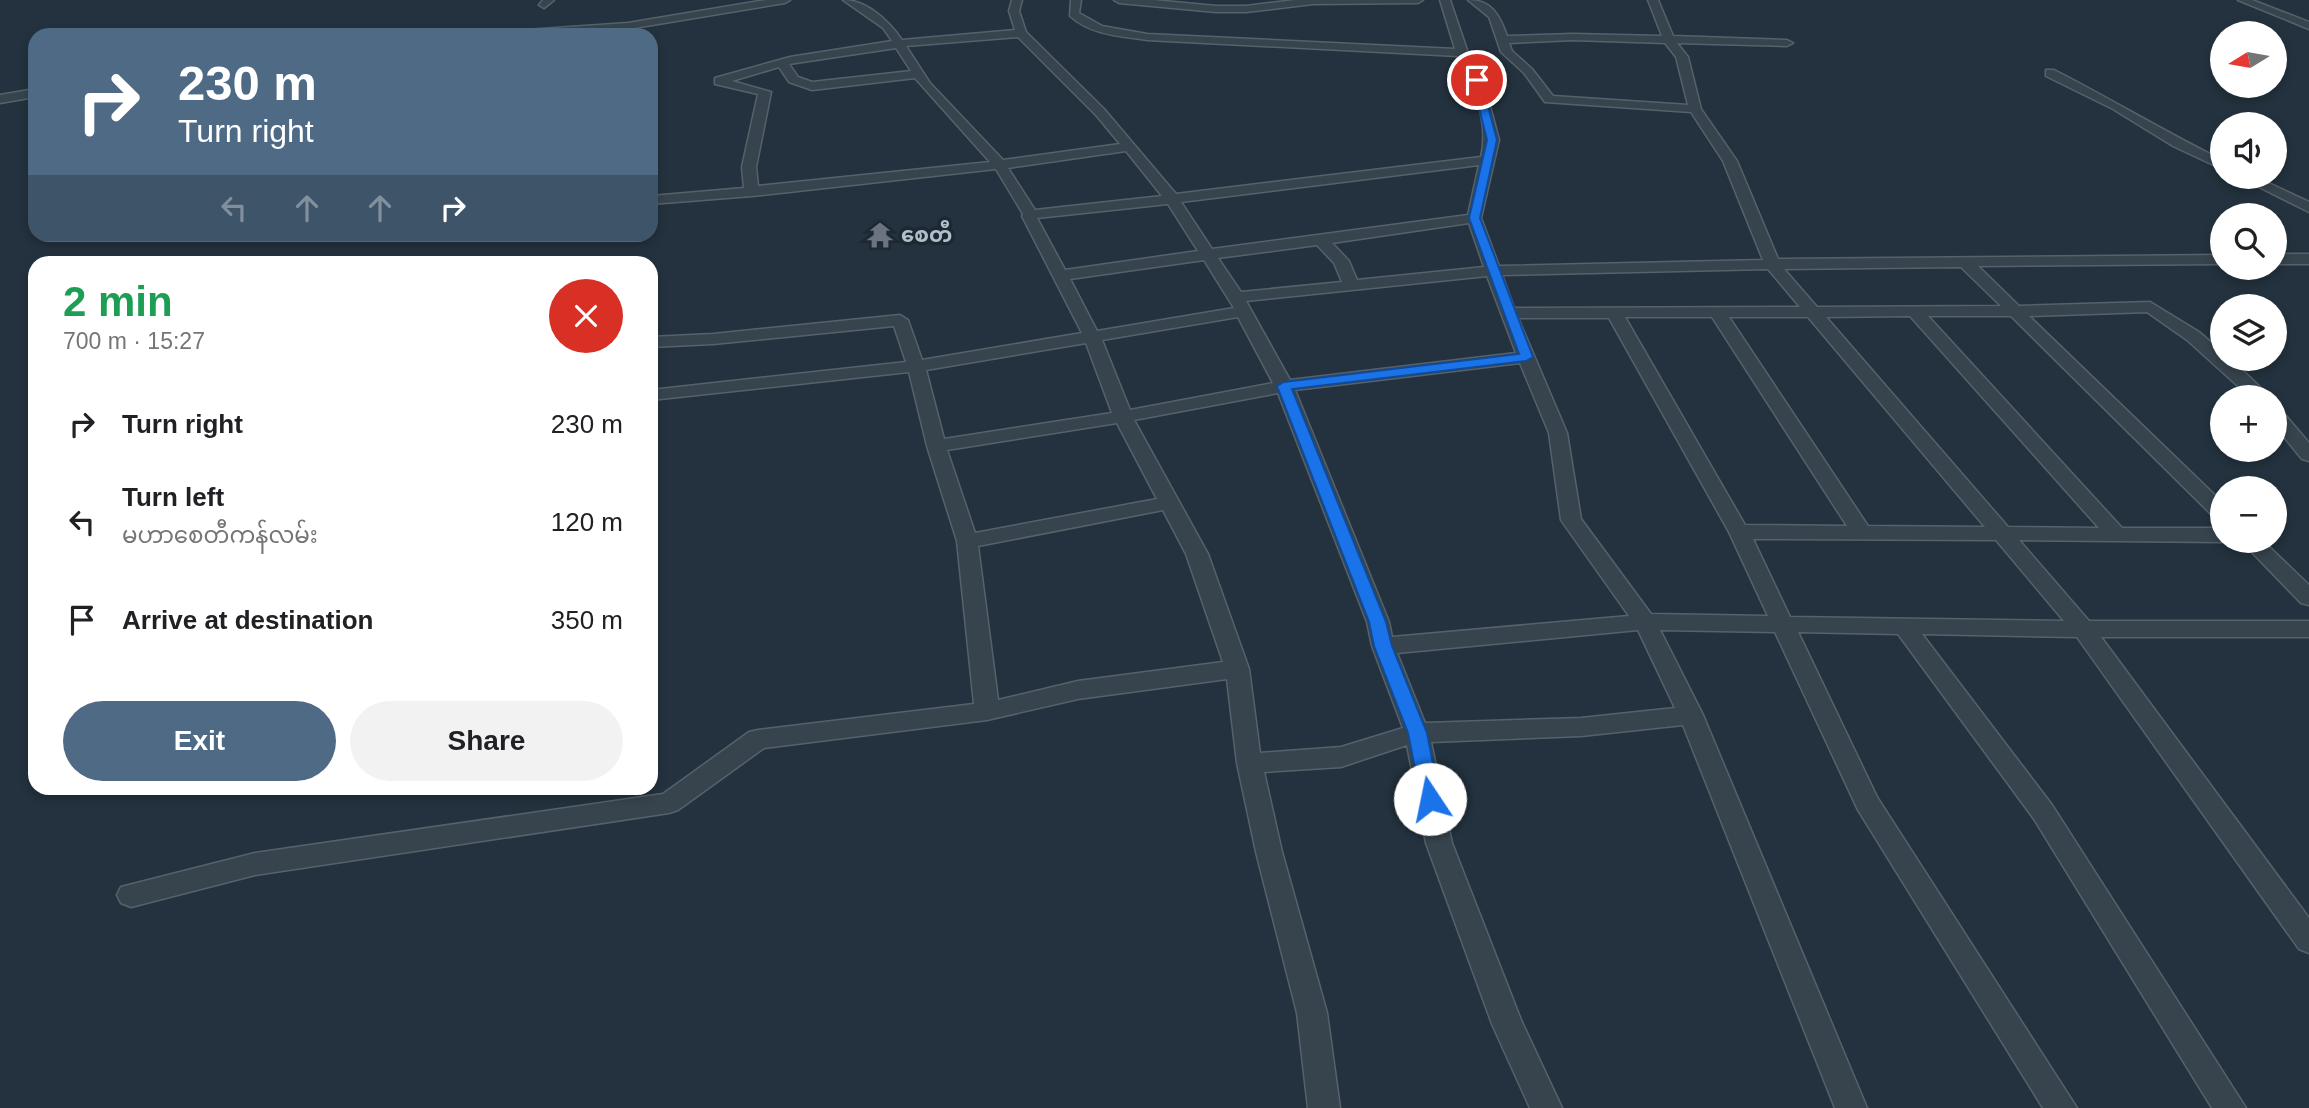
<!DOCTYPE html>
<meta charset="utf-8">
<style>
body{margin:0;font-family:Arial,"Noto Sans Myanmar",sans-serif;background:#f2f2f2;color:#202124;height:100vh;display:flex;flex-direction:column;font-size:26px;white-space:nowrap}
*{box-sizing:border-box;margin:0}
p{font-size:23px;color:#757577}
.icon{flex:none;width:38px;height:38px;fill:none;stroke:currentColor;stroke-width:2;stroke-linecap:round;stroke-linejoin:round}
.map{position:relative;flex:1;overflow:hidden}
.sheet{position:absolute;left:28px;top:256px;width:630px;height:539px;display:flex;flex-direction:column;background:#fff;border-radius:21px;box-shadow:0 4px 10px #0003}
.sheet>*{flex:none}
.banner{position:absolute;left:28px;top:28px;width:630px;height:214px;border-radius:21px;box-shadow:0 4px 10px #0003;background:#4e6a84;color:#fff;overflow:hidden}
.needle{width:46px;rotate:259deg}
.controls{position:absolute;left:2210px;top:21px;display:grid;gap:14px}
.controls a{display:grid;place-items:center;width:77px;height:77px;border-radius:50%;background:#fff;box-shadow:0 4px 10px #0003;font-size:35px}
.pin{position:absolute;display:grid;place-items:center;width:60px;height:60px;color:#fff;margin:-30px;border:4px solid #fff;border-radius:50%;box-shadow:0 2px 7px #0007}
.me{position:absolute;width:77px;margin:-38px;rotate:349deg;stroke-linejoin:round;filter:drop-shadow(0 0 5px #0008)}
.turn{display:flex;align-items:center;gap:24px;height:147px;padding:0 35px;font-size:32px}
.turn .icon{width:91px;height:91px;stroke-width:2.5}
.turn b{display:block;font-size:49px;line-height:60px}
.lanes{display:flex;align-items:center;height:66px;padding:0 35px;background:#0003;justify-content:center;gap:35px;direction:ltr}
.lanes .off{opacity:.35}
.round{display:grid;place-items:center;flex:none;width:74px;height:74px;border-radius:37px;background:#f2f2f2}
.overview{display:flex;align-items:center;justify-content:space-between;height:119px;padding:0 35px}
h1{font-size:42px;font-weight:700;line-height:52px;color:#1e9e55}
.primary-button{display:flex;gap:14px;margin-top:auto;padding:14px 35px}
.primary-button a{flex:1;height:80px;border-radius:42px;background:#4e6a84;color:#fff;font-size:28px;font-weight:700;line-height:80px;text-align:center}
.primary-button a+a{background:#f2f2f2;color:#202124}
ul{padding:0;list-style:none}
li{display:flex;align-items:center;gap:21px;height:98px;padding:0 35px}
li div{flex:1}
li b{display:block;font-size:26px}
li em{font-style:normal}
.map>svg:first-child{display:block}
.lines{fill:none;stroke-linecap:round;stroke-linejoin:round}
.minor-casing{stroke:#55626b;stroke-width:3}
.minor{fill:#37444e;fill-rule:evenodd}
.route{fill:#1a73e8;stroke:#114b97;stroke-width:2}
.labels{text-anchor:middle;stroke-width:7;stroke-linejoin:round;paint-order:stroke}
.far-poi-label{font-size:21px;font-weight:bold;fill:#b3bfc9;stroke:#1c2932;text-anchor:start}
</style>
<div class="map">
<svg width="2309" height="1108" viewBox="0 0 2309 1108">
<rect width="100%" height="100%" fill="#23323e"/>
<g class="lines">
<g class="minor-casing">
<path id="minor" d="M543 0H554L544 8 539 5Z
M766 0H790L785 3 628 29 546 35H492L498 32 628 23Z
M843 0C867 0 889 21 902 40L1015 30 1009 11 1012 0H1022L1019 11 1026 32 1104 109 1176 194 1481 157C1489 124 1474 85 1458 56L1147 40C1120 36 1091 35 1070 16L1071 0H1081L1079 13 1102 26 1147 34 1455 49 1440 0H1450L1468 53 1483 80 1499 140 1481 218 1499 266 1763 260 1723 161 1691 112 1545 102 1524 73 1501 52 1489 17 1468 0C1492 0 1500 16 1507 36L1573 34 1662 36 1648 0H1658L1673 36 1787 40 1793 43 1787 46 1677 43 1688 57 1701 109 1737 161 1778 259 2222 255V264L1978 266 2019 306 2150 302 2199 332 2222 352V359H2231L2266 393 2269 397H2250L2187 340 2147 312 2029 316 2222 502V519L2215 518 2011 316H1928L2122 528H2222V541H2225L2222 542 2019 540 2089 621H2309V637H2101L2309 918V953L2299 949 2077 637 1922 634 2052 805 2246 1108H2212L2034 819 1898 634 1798 632 1877 797 2077 1108H2043L1858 810 1775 632 1660 630 1703 715 1867 1108H1835L1683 725 1581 736 1431 742 1452 843 1521 1020 1562 1108H1530L1492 1024 1426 843 1407 745 1341 767 1264 772 1282 852 1327 1013 1340 1108H1308L1297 1013 1256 852 1237 763 1227 679 1078 699 987 720 764 748 678 810 669 813 255 875 131 907 121 903 117 895 121 887 255 853 663 794 749 732 758 730 974 704 957 541 927 446 909 372 651 400V390L906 362 894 326 713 344 651 347V337L713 334 900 315 908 320 922 360 1082 333 1022 216 1023 214 996 169 752 196 651 204V196L744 188 742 167 758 94 715 84V78L790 57 892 41 883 28ZM1018 37 1096 115 1120 144 1003 160 930 83 906 46ZM1573 40 1665 43 1676 57 1688 105 1553 96 1532 69 1512 51 1509 43ZM896 48 911 71 812 82 798 77 789 64ZM779 67 789 82 812 90 915 78 990 162 758 186 756 167 771 92 732 81ZM1126 151 1162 196 1035 210 1008 168ZM1479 165 1468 215 1212 249 1181 202ZM1168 204 1198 251 1065 270 1037 218ZM1469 223 1484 267 1357 280 1349 261 1332 243ZM1317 245 1334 263 1342 282 1241 292 1218 258ZM1204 260 1234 308 1097 331 1070 279ZM1961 267 2001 306 1817 307 1784 269ZM1768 269 1800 307 1514 308 1502 275ZM1487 276 1516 353 1290 380 1246 301ZM1910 316 2099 528 2008 527 1826 317ZM1238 317 1273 383 1130 410 1102 340ZM1625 317H1712L1847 526 1745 525ZM1729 317H1808L1985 527 1868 526ZM1518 318H1609L1729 532 1768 616 1651 614 1581 519 1567 433ZM1086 343 1112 413 944 439 926 370ZM1520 363 1549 433 1561 520 1629 616 1392 637 1389 622 1295 390ZM1278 393 1367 622 1372 646 1403 728 1341 747 1260 753 1249 669 1208 554 1134 420ZM1117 423 1157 499 975 533 947 450ZM1163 510 1186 554 1223 662 1078 681 998 700 978 546ZM1753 539 1996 540 2064 621 1790 617ZM1638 630 1675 708 1581 718 1425 723 1397 653Z
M1114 0H1153L1216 6H1246L1295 0H1423L1418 3 1313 4 1246 12H1216L1119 3Z
M2238 0H2252L2309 22V29Z
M2046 70H2054C2111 99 2165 132 2222 160V169L2173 146 2113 109 2046 76Z
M35 89V97L0 103V95Z
M2239 177H2256L2309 202V212Z
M2275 254H2309V264H2275Z
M2275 409 2281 410 2309 443V461L2302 459 2275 426Z
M2241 541H2263L2309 585V605L2301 603Z"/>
</g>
<use href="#minor" class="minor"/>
</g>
<path class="route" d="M1477 78 1481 80 1497 140 1480 218 1533 357 1526 361 1292 389 1386 622 1392 646 1427 733 1440 799 1437 804 1430 807 1423 804 1421 799 1408 733 1374 646 1369 622 1277 386 1284 382 1519 354 1469 218 1487 140 1472 80Z"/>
<defs>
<g id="temple-bare" transform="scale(2.1)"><path d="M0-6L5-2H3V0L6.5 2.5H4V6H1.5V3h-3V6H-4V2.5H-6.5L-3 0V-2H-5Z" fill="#6b7280" stroke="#1c2932" stroke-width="2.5" paint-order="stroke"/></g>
</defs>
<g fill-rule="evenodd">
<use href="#temple-bare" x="880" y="235"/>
</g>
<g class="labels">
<g class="far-poi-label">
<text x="901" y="242">စေတီ</text>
</g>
</g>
</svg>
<div class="controls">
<a><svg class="needle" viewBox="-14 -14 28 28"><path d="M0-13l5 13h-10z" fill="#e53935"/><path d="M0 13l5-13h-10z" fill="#757577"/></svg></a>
<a><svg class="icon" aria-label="sound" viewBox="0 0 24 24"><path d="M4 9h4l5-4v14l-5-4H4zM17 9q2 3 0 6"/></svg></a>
<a><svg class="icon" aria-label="search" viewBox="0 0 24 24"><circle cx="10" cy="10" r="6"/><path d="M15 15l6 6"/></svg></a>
<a><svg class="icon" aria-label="layers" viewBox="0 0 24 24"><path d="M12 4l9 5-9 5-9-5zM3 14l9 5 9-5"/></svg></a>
<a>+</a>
<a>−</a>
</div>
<div class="pin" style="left:1477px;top:80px;background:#d93025"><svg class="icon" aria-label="arrive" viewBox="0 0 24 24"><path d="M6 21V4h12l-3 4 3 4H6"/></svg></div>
<svg class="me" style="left:1430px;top:799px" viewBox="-20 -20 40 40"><circle r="19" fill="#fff"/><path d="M0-13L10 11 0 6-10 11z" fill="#1a73e8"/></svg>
<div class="banner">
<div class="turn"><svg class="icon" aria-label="right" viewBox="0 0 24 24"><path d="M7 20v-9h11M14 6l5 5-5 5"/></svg><div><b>230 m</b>Turn right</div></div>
<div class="lanes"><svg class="icon off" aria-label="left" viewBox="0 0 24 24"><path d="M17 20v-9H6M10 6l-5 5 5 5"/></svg><svg class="icon off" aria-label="ahead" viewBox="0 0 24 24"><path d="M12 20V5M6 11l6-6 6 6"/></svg><svg class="icon off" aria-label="ahead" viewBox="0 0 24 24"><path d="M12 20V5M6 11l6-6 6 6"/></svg><svg class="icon" aria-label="right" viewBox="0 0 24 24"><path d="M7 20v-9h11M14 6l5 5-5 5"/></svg></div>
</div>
<section class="sheet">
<div class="overview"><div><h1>2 min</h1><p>700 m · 15:27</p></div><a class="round" style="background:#d93025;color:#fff"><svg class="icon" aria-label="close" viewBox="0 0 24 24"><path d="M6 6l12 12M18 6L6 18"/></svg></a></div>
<ul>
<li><svg class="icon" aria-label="right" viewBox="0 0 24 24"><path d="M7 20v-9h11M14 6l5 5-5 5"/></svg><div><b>Turn right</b></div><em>230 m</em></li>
<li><svg class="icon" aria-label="left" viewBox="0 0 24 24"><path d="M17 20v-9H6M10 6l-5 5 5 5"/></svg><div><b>Turn left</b><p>မဟာစေတီကန်လမ်း</p></div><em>120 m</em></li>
<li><svg class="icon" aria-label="arrive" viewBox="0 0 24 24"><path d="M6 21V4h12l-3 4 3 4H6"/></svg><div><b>Arrive at destination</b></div><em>350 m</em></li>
</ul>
<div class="primary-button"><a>Exit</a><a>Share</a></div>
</section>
</div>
